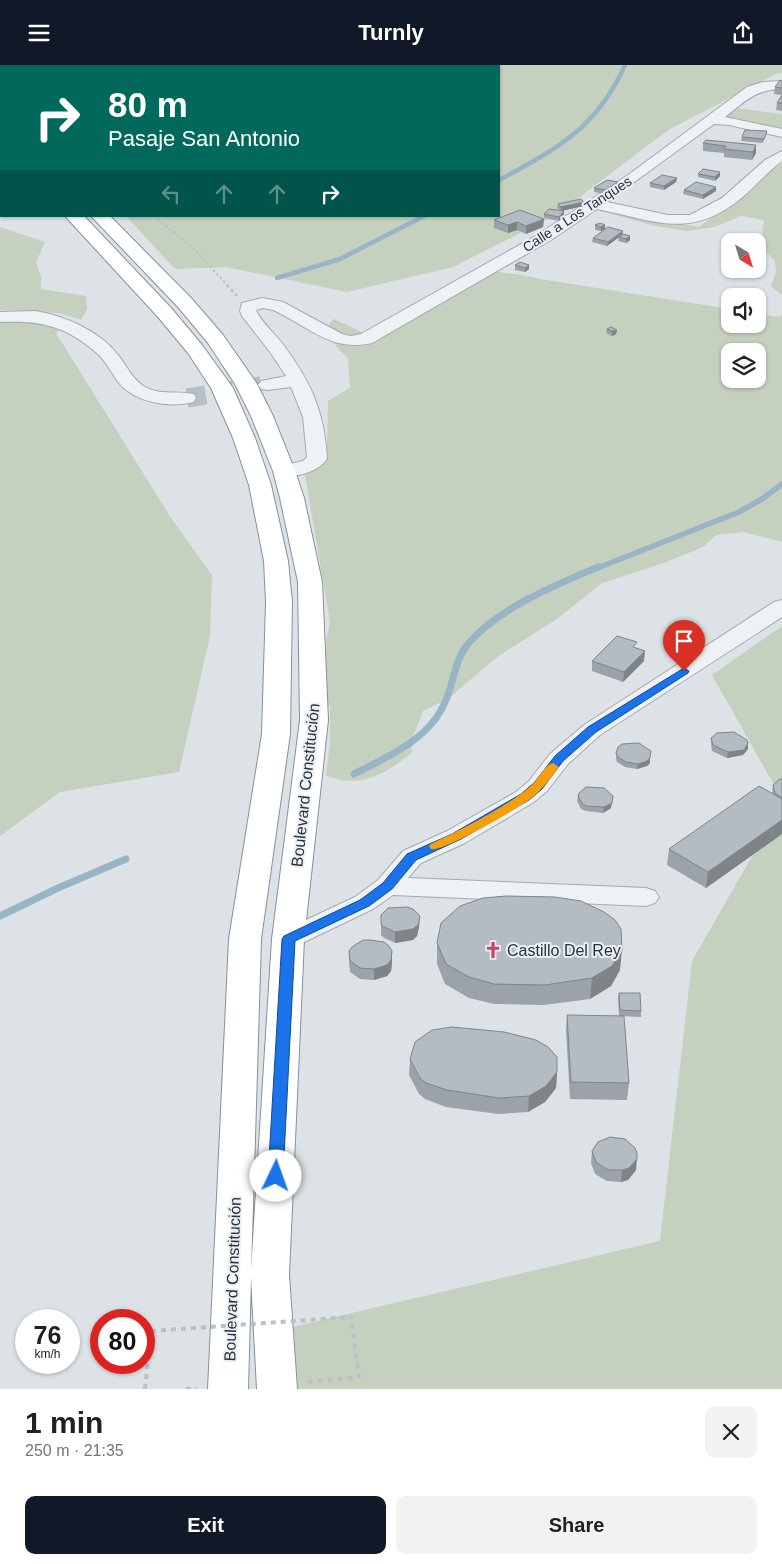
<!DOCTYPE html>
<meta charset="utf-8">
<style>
body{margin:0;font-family:Arial,sans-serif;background:#f2f2f2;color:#202124;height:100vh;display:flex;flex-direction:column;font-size:19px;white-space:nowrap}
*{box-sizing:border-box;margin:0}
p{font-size:16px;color:#757577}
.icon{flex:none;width:28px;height:28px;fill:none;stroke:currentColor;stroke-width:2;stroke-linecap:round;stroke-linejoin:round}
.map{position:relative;height:1324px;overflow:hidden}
.drawer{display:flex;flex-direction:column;background:#fff;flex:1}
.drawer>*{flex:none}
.banner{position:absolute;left:0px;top:0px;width:500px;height:152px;box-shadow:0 1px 4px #0004;background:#00695c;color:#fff;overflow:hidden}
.needle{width:32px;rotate:142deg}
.controls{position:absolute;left:721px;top:168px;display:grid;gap:10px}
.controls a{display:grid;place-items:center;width:45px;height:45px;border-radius:10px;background:#fff;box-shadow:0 1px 4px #0004;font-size:25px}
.speed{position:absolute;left:15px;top:1244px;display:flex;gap:10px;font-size:25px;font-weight:700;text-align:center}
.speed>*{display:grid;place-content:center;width:65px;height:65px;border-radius:50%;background:#fff;box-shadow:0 1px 4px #0004;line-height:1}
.speed small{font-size:12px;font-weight:400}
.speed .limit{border:8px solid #d22;background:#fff;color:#111}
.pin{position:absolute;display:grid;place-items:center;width:42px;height:42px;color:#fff;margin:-51px -21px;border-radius:50% 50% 50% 0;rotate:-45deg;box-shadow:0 0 5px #0007}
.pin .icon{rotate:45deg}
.me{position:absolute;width:55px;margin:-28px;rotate:3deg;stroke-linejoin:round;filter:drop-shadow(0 0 4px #0008)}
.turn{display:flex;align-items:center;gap:18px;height:105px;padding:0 25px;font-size:22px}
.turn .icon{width:65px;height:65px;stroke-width:2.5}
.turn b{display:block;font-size:35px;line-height:42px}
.lanes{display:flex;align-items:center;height:48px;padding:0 25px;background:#0003;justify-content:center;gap:25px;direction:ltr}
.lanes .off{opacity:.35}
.round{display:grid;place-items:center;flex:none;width:52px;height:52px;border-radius:10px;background:#f2f2f2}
.summary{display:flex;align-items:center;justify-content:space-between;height:85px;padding:0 25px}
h1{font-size:30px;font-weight:600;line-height:38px}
.cta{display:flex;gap:10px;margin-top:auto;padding:10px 25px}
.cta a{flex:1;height:58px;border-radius:10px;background:#111827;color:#fff;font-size:20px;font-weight:600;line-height:58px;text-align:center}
.cta a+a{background:#f2f2f2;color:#202124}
header{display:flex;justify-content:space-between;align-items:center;height:65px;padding:0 25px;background:#111827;color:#fff;font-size:22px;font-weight:600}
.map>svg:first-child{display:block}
.green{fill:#c5d0be;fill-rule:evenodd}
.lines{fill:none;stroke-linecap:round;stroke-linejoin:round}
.stream-far2{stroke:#97b5c6;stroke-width:4.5}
.stream-far1{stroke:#97b5c6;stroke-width:5.5}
.stream{stroke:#97b5c6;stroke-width:7}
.minor-tunnel{stroke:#b8bfc4;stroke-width:19;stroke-dasharray:19 9;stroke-linecap:butt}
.minor-casing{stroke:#a2aab0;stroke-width:2}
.highway-casing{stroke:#84919d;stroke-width:2}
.path-far2{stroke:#bbc0c5;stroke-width:2;stroke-dasharray:2.5 2.5;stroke-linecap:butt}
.path-far1{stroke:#bbc0c5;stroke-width:2.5;stroke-dasharray:3 3;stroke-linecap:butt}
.path{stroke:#bbc0c5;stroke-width:4;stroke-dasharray:5 5;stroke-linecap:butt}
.minor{fill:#eff2f5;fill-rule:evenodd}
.highway{fill:#fff;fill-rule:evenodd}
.path-bridge{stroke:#bbc0c5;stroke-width:4;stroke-dasharray:5 5;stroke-linecap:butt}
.wall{fill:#9ba2a8}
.shaded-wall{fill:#7e8488}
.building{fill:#b4bcc3;stroke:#7e8488}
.route{fill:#1a73e8;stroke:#114b97}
.slow{fill:#f59e0b}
.labels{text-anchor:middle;stroke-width:4;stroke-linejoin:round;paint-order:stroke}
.far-street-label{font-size:14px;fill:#26323c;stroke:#ecf0f4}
.street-label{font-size:16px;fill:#26323c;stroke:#ecf0f4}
.poi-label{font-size:16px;fill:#26323c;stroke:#ecf0f4;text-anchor:start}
</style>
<header><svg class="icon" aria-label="menu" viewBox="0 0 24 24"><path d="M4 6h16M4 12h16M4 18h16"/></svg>Turnly<svg class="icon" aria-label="share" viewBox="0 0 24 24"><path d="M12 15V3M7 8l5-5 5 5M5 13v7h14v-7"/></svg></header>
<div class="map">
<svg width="782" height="1324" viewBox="0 0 782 1324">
<rect width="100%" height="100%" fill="#dde2e6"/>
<path class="green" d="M0 0H782V8L776 9 668 65 556 150 453 202 347 227 226 202 175 204 126 151H499V1H1V21Z
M735 43 782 49V65L723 52Z
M782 98V230L771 221 776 207 775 196 766 187 762 170 764 155 741 151 714 162 687 166 656 161 600 146 597 143 699 162Z
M0 162 45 177 36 197 41 211V224L86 231 87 244 81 255 60 248 0 245Z
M493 206C510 209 522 209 540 214L730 244V259H758V249L780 252 782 249V477L744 467 716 470 703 482 664 498 602 518 558 553 497 592 448 634 423 646 411 677 412 687C387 709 358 725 326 710L330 678V640L312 645 330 557 303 398 327 387 328 336 350 323 348 294 323 266 334 254 374 273ZM730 286H758V314H730Z
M33 253 60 264 56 268 171 453 212 510 210 571 179 707 60 727 0 771V255Z
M782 561V734L712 610Z
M782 739V1324H279L275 1266 660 1176 692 896Z"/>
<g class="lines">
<path class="stream-far2" d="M98 1 100 0
M499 115C557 84 597 63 625 0
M277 213 340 194 424 151"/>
<path class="stream-far1" d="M595 504 739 447 762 434 782 419"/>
<path class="stream" d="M354 709C387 692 430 674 445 637 454 618 454 597 467 580 497 544 555 520 598 502
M0 851 58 823 126 794"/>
<path class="minor-tunnel" d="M187 333 267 320"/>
<g class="minor-casing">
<path id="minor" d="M782 16V24C754 25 746 36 725 52L782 64V72L729 60 714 59 607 137 668 150H690L722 133 765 95 782 86V96C766 108 754 123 739 135 688 175 653 155 597 144L551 175 372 278C331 288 307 260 273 245L263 243 256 245C261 257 274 268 282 278 310 315 325 347 327 394 317 408 293 414 277 410L274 406 277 402 303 396 307 392 303 352 291 322 267 325 261 324 258 320 261 316 286 311 270 287 242 251 240 246 242 238 262 233 283 237 342 269 351 271 361 269 539 169 628 110 747 22 763 17Z
M0 98H1V106H0Z
M35 246C63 250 100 266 118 290 127 301 132 314 145 322 161 331 177 325 194 329L196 333 194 337C169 343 136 338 119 318 112 309 107 298 99 290 67 261 41 255 0 257V247Z
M782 535V552L600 670 568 699 547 726 534 737 465 778 421 798 408 813 646 823 655 826 659 832 655 838 646 841 393 830 373 844 298 880 288 883 278 880 274 874 278 868 355 832 378 815 403 786 447 766 516 727 529 716 550 689 584 660 774 537Z"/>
</g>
<g class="highway-casing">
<path id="highway" d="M0 35 1 36V46L0 45Z
M0 59H1V70H0Z
M65 151H84L172 244 202 280 233 323 255 373 271 420 288 496 292 537 290 669 261 874 251 1206 272 874 300 655 298 517 280 433 273 406 251 351 235 319 208 278 178 242 91 151H110L192 234 223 270 257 319 273 351 295 406 304 433 322 517 328 655 304 874 289 1210 297 1324H257L251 1212 248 1324H208L229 874 262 669 266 537 264 496 249 420 233 373 211 323 188 288 158 252Z"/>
</g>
<path class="path-far2" d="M56 1 61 0
M116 1 118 0
M260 1 264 0
M154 151 193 183 228 221"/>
<path class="path-far1" d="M227 220 237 231"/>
<path class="path" d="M308 1317 359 1312 351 1252
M145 1324 151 1266
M186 1324 197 1323"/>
<use href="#minor" class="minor"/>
<use href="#highway" class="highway"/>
<path class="path-bridge" d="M151 1266 351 1252"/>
</g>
<path class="wall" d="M782 16V30L774 29 775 22Z
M782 30V46L776 45 777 38Z
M766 70 763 78 741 76 742 72Z
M703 78 756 80V88L752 95 724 92V88L703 86Z
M720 107V111L715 116 698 112V109Z
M677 113 676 117 664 125 650 122V118Z
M618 117V121L606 129 594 127V123Z
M684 125 716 126 703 134 683 129Z
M558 139 584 141 561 146 564 150 559 156 544 153V149L561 146 557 143Z
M544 154 543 162 526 169 517 165 508 168 494 163V155Z
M595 160H605V164L601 166 595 165Z
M622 169 630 175 626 178 618 176 619 172 607 181 592 177 593 173Z
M515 200 529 204 525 207 515 205Z
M607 264 617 265 616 269 612 271 606 268Z
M636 583 644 596 623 617 592 606V596Z
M711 673 748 678V684L743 690 727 693 712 686 711 678Z
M616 688 650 698 647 701 637 704 625 702 617 697 616 694Z
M782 714V769L706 823 667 800 669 784 772 729 773 720Z
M578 731H613L611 743 603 748 586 746 581 744 577 736Z
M381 850 419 862 417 871 413 875 395 878 384 873 381 870Z
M437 878 620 905 611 921 590 934 544 940 494 939 469 933 445 919 437 899Z
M349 886 392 897 391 906 387 911 374 915 360 914 350 907 349 897Z
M619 928 641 946V952L619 951 618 933Z
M567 950 629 1018 627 1035 570 1034 566 966Z
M410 994 557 1007 556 1023 545 1037 528 1047 498 1049 446 1042 425 1034 419 1029 409 1010Z
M592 1086 636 1105 628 1115 621 1117 607 1116 595 1109 591 1098Z"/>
<path class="shaded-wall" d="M756 80V88L752 95 753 87Z
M720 107V111L715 116V112Z
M677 113 676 117 664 125V121Z
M618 117V121L606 129V125Z
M716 122V126L703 134V130Z
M584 137V141L561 146V142Z
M564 146V150L559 156V152Z
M544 154 543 162 526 169V161Z
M517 157V165L508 168V160Z
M605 160V164L601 166V162Z
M623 166 622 170 607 181 608 177Z
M630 171V175L626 178V174Z
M529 200V204L525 207V203Z
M617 265 616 269 612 271V266Z
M645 586 644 596 623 617 624 607Z
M748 678V684L743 690 727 693 728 687Z
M650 693V698L647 701 637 704 638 699Z
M613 731 611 743 603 748 604 742Z
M782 755V769L706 823 708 807Z
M420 851 419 862 417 871 413 875 395 878V867Z
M622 885 620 905 611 921 590 934 592 913Z
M392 886V897L391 906 387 911 374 915V904Z
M557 1007 556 1023 545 1037 528 1047 529 1031Z
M637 1094 636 1105 628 1115 621 1117 622 1105Z"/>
<path class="building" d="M780 15 782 16V23L775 22Z
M782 30V38H777Z
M745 65 767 66 764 74 742 72Z
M706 75 756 80 753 87 724 84 726 81 703 78Z
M703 104 720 107 715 112 698 109Z
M662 110 677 113 664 121 650 118Z
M607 115 618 117 606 125 594 123Z
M696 117 716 122 703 130 684 125Z
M581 134 584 137 561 142 558 139Z
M549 144 564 146 559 152 544 149Z
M520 145 544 154 526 161 517 157 508 160 494 155Z
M600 158 605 160 601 162 595 160Z
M608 162 623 166 608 177 593 173Z
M623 169 630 171 626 174 619 172Z
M520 197 529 200 525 203 515 200Z
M611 262 617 265 612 266 607 264Z
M617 571 637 577 633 582 645 586 624 607 592 596Z
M734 667 747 675 748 678 744 685 728 687 713 680 711 673 717 668Z
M639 678 651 686 650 693 647 696 638 699 626 697 618 692 616 688 618 682 622 679Z
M780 714H782V733L775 728 773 720Z
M759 721 782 734V755L708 807 669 784Z
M586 722 604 723 613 731 612 738 604 742 586 741 582 738 578 731 579 728Z
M506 831 555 832 581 836 604 847 615 855 621 864 622 885 612 901 592 913 545 920 494 919 469 912 446 899 437 878 441 858 460 841 483 833Z
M407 842 413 844 420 851 418 860 413 864 395 867 384 862 381 859V850L388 843Z
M363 875H370L384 877 389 881 392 886 391 895 387 900 374 904 360 903 350 896 349 886 352 882Z
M619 928H640L641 946 620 945Z
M567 950 624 951 629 1018 571 1017Z
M452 962 504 967 536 975 548 982 557 992V1007L546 1021 529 1031 499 1033 447 1025 426 1018 420 1013 410 994 415 977 432 965Z
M610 1072 625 1074 635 1083 637 1088V1094L629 1103 622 1105H608L596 1097 592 1086 598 1077Z"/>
<path class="route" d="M684 603 689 606 688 608 596 667 563 696 542 724 529 735 461 774 416 795 392 824 369 841 295 876 283 1111 281 1115 276 1117 270 1115 268 1111 282 874 284 871 360 835 383 818 407 789 452 769 521 729 534 718 555 691 588 662Z"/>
<path class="slow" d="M553 698 559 702C551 713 542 725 530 734 517 744 443 787 431 784L429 781 431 779C460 765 509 741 532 720 539 714 544 700 553 698Z"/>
<defs>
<g id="church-bare" transform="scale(1.35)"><path d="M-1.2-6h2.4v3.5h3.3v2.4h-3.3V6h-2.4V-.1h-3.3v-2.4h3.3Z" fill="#cb416a" stroke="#ecf0f4" stroke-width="2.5" paint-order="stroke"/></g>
</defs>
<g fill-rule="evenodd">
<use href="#church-bare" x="493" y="885"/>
</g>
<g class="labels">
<g class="far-street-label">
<text transform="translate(577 149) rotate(-33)" y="5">Calle a Los Tanques</text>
</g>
<g class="street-label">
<text transform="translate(305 720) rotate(-84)" y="6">Boulevard Constitución</text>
<text transform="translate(232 1214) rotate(-88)" y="6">Boulevard Constitución</text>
</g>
<g class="poi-label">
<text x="507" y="891">Castillo Del Rey</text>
</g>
</g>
</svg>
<div class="controls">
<a><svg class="needle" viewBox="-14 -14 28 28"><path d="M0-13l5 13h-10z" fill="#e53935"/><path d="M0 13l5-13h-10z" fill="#757577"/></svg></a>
<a><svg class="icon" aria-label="sound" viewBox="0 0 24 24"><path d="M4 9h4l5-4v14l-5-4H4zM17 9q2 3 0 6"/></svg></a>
<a><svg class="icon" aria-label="layers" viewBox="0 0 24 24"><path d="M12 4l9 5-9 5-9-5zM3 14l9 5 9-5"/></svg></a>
</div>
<div class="speed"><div>76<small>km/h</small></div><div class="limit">80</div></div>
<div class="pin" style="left:684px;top:606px;background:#d93025"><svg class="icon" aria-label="arrive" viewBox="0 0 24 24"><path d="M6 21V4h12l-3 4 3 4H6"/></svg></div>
<svg class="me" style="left:276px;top:1111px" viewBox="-20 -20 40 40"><circle r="19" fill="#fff"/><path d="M0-13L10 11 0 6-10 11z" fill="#1a73e8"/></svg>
<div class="banner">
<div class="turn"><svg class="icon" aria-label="right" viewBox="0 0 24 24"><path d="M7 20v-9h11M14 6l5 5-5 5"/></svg><div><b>80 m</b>Pasaje San Antonio</div></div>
<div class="lanes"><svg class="icon off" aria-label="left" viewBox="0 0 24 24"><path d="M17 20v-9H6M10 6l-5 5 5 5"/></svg><svg class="icon off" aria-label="ahead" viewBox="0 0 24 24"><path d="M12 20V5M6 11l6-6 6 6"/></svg><svg class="icon off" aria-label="ahead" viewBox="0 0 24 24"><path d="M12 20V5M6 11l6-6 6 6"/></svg><svg class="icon" aria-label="right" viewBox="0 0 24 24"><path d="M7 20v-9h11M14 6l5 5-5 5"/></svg></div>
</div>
</div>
<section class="drawer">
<div class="summary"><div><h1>1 min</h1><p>250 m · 21:35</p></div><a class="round"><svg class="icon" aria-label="close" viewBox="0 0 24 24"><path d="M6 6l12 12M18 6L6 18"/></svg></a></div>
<div class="cta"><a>Exit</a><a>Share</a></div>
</section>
